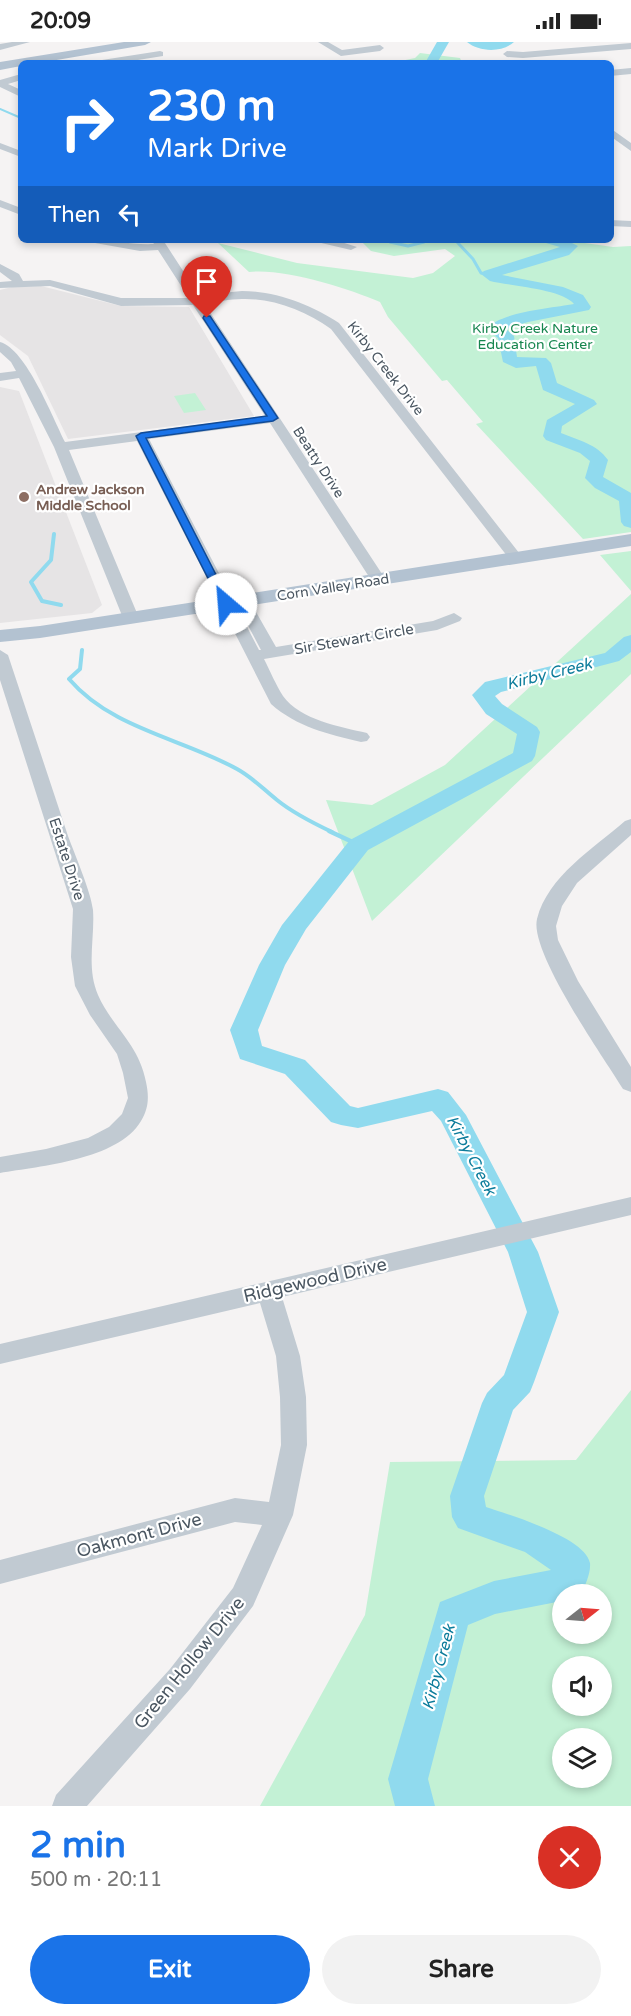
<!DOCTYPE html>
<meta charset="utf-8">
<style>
body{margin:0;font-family:"Varela Round",sans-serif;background:#f2f2f2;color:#222;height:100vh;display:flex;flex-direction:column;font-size:22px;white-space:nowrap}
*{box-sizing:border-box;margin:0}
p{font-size:20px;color:#767676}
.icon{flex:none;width:33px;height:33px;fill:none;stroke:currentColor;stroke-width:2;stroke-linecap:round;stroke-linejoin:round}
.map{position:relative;height:1764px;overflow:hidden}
.drawer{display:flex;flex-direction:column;background:#fff;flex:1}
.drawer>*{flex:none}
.top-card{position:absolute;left:18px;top:18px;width:596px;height:183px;border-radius:9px;box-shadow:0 3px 9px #0003;background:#1a73e8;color:#fff;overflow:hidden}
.needle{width:39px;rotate:73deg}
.tools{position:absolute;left:552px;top:1542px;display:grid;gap:12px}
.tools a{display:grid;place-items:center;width:60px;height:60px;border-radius:50%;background:#fff;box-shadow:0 3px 9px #0003;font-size:30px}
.pin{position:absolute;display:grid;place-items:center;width:51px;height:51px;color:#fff;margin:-62px -26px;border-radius:50% 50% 50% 0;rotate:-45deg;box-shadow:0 0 6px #0007}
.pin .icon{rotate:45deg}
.me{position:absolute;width:66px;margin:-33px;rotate:333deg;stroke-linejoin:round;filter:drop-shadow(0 0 4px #0008)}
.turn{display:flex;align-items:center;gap:21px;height:126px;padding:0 30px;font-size:27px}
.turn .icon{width:78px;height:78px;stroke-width:2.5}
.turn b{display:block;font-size:42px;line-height:51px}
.then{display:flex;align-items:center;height:57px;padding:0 30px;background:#0003;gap:12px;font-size:22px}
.round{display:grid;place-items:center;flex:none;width:63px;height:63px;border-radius:32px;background:#f2f2f2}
.headline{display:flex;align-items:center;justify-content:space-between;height:102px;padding:0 30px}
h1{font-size:36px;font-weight:700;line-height:45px;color:#1a73e8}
.action{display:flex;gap:12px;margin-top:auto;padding:12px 30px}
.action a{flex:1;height:69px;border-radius:36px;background:#1a73e8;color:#fff;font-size:24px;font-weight:700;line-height:69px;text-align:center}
.action a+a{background:#f2f2f2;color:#222}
.status{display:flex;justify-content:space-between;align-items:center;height:42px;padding:0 30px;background:#fff;direction:ltr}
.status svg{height:16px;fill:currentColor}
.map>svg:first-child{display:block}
.education{fill:#e6e4e5}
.green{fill:#c3f1d5;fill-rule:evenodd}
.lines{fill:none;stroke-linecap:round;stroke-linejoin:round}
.stream-far3{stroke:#90daee;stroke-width:2}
.stream-far2{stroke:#90daee;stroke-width:3}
.stream-far1{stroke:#90daee;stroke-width:4}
.stream{stroke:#90daee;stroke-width:4.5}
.river{fill:#90daee;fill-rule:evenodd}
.minor{fill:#c1cad2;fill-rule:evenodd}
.major{fill:#b3c2d1;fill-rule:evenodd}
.route{fill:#1a73e8;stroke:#114b97;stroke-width:1.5}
.education-dot{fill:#8d6e63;stroke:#fff;stroke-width:2}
.labels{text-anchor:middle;stroke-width:4.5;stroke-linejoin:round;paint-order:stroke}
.far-park-label{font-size:14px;fill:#17864f;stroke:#fff}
.far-street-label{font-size:14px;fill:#4a5661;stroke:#fff}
.far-education-label{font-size:14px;font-weight:bold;fill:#785e54;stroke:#fff;text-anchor:start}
.street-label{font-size:15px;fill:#4a5661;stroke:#fff}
.water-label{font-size:16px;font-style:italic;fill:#0c7c9b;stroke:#fff}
.near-street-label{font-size:18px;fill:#4a5661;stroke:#fff}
</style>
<div class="status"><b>20:09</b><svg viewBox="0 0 49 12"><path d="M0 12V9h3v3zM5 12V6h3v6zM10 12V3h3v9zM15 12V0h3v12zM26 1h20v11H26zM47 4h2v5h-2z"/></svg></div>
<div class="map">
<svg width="631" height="1764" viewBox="0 0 631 1764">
<rect width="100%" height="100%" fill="#f5f3f3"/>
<path class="education" d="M41 244 121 264 189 265 254 374 68 397 28 314 0 293V248L12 245Z
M0 345 19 349 102 563 92 571 0 581Z"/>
<path class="green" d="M420 11 460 16 462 21 396 20 415 16Z
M356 198H564L613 205 631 204V490L583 497 476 382 483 380 447 338 442 339 388 275 380 260C347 246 284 226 249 230L218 201 297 221 413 236 433 231 455 214 445 207 394 214 371 209 362 200Z
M195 351 206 368 184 371 174 354Z
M631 509V549L600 513Z
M631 552V632L372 879 326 758 372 763 445 723Z
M631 1348V1764H260L365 1573 390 1420 576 1418ZM562 1552H602V1592H562ZM602 1624V1664H562V1624ZM602 1696V1736H562V1696Z"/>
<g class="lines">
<path class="stream-far3" d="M0 67 21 76
M392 198 390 200 393 201
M456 198 459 201
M420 201 427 198"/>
<path class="stream-far2" d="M390 200 408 204 424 200
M457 200 473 217 481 231 489 232"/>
<path class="stream-far1" d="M54 492 51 518 31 540 42 559 61 563
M82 608 80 627 69 637C112 687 181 696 237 727 252 735 263 747 277 758 293 771 313 781 332 790"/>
<path class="stream" d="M329 789 359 803"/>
<path class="river" d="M437 0H449L437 21H425Z
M467 0H514C502 11 479 10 467 0Z
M544 198H566L578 204 569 213 502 233 563 245 583 253 591 265 589 268 528 280 506 287 514 294 517 315 546 316 551 321 557 341 594 358 597 362 562 384 561 391C578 398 597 402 608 418L603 435 631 451V486L624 484 621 480 619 459 595 446 585 436 590 419 580 411 546 398 543 394 547 378 575 362 543 348 536 324 516 326 503 320 498 296 486 287C500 270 552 266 574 262 562 247 510 244 490 239L481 232 484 229 560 205 546 201Z
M631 593V610L619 619 501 650 495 654 502 662 537 685 540 690 535 714 532 719 368 808 306 887 285 923 258 988 262 1004 305 1018 350 1064 358 1066 438 1047 448 1050 466 1073 538 1210 559 1270 534 1340 530 1350 513 1368 484 1454 486 1465C509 1473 585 1495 590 1521 591 1531 585 1544 581 1552H562V1559L495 1572 468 1583 428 1737 435 1764H395L388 1737 440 1560 494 1539 551 1528 525 1510 458 1486 452 1475 450 1454 482 1361 487 1351 504 1333 527 1270 508 1210 441 1079 432 1069 358 1086 341 1083 331 1080 285 1032 240 1017 230 988 259 923 282 883 350 798 513 711 517 692 486 672 472 653 485 640 605 611 624 595Z"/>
<path class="minor" d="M12 0H30L0 8V2Z
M318 0H328L342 8 380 3 384 6 380 9 341 14Z
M631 1V7L523 16 507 15 503 12 507 9 523 10Z
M160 9 163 10V14L119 21H98L102 18Z
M631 26V32L610 34V28Z
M21 32V38L8 42 21 48V55L0 45V38Z
M610 86 631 101V109L610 94Z
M0 101 21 109V115L0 107Z
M0 158 21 166V173L0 165Z
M610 178 631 179V185L610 184Z
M89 198C111 198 132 203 154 202L151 198H163L200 255C214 253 228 250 242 249 275 249 312 263 339 281L523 516 516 520 511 519 331 287C306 269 273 256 242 257 230 257 216 260 204 261L386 538 383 541H373L270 381 149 397 259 608H261L235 559 238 556H248L276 605 433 579 454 571 462 576 460 579 437 588 264 617C270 629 276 643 283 654 300 678 341 685 367 691L370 695 367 699 361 700C328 692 297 685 271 662L137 399 69 408 139 576 131 581 123 576 54 405 19 336 0 339V331L16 329 11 320 0 310V300C26 307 53 376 65 400L265 374 193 263 121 264 50 244 0 246V240L12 239 0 230V222L19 232 23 239 50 238 121 256H189L158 208 140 209 95 201Z
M315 198H335L357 205 351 208 317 200Z
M0 608 8 613C28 673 48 734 68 794 75 813 91 850 93 868 95 896 86 925 98 953 112 985 139 1002 146 1040 149 1054 149 1066 141 1079 118 1118 40 1124 0 1131V1115L46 1107 88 1096 109 1085 122 1072 128 1056 123 1031 117 1012 90 973 75 944 71 915 73 867 0 638Z
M631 777V793L577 841 562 864 556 884 558 898 578 939 631 1025V1050L623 1047C604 1016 529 910 537 877 548 834 593 807 625 779Z
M631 1155V1173L282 1255 300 1314 306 1355 307 1403 293 1473 253 1564 190 1647 87 1764H52L56 1753 170 1627 233 1546 262 1483 235 1480 0 1542V1518L235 1456 269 1460 281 1403 280 1355 276 1314 260 1261 0 1322V1302Z"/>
<path class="major" d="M124 0H151L145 3 39 21H21V24L0 28V20Z
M631 492V504L40 596 0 600V588L40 584Z"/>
</g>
<path class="route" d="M204 274H210L278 376 273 379 146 396 231 562 226 565 221 562 136 394 141 391 267 374 203 276Z"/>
<circle class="education-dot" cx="24" cy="455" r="6"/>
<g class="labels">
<g class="far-park-label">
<text x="535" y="291">Kirby Creek Nature<tspan x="535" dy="16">Education Center</tspan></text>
</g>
<g class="far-street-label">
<text transform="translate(386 326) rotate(52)" y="5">Kirby Creek Drive</text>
<text transform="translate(319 420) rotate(57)" y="5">Beatty Drive</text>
<text transform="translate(333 545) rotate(-9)" y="5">Corn Valley Road</text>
</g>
<g class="far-education-label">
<text x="36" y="452">Andrew Jackson<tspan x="36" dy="16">Middle School</tspan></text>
</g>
<g class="street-label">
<text transform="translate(354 597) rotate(-10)" y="5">Sir Stewart Circle</text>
<text transform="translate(67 817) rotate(72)" y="5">Estate Drive</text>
</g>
<g class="water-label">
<text transform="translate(549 631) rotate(-14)" y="6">Kirby Creek</text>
<text transform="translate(472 1113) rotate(62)" y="6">Kirby Creek</text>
<text transform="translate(438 1625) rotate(-75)" y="6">Kirby Creek</text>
</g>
<g class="near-street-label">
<text transform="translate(315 1238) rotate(-13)" y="6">Ridgewood Drive</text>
<text transform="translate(139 1493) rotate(-15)" y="6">Oakmont Drive</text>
<text transform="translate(189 1621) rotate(-51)" y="6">Green Hollow Drive</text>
</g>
</g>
</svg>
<div class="tools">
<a><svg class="needle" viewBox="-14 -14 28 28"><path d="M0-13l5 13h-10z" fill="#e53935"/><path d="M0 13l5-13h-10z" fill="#767676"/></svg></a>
<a><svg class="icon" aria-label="sound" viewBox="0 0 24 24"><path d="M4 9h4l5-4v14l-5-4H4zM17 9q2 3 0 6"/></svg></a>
<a><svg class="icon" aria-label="layers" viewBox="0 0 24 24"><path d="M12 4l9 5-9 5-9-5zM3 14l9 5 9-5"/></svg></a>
</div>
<div class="pin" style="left:207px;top:276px;background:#d93025"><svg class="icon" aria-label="arrive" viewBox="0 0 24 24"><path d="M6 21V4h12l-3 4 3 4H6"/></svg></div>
<svg class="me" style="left:226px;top:562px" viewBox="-20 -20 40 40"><circle r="19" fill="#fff"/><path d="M0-13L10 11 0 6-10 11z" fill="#1a73e8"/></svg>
<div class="top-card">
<div class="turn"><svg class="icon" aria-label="right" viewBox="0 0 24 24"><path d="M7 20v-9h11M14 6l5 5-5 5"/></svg><div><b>230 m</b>Mark Drive</div></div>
<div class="then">Then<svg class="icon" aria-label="left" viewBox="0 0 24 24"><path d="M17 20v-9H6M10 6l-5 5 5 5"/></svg></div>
</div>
</div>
<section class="drawer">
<div class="headline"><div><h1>2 min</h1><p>500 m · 20:11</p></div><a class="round" style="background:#d93025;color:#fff"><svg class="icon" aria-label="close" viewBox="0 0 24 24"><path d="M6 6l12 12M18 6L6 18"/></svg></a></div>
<div class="action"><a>Exit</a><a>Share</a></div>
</section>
